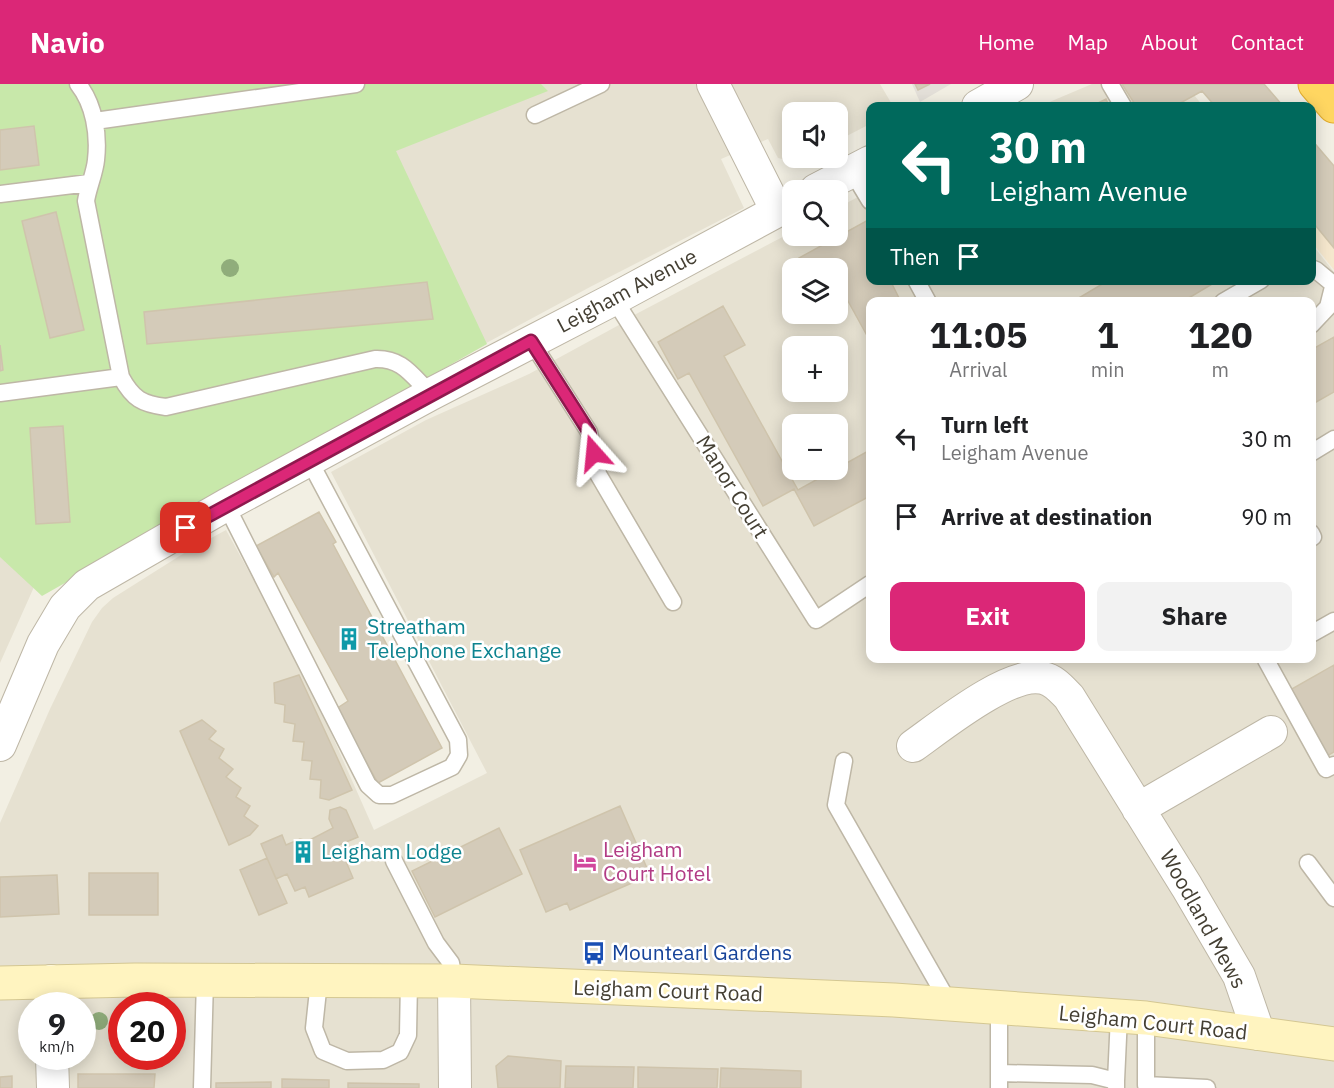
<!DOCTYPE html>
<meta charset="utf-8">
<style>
body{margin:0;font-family:"IBM Plex Sans",sans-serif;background:#f2f2f2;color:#202124;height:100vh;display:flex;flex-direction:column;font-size:22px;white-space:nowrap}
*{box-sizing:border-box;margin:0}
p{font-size:20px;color:#757577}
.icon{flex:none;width:33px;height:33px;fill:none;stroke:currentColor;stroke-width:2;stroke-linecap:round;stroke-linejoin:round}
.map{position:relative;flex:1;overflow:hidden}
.side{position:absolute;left:866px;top:213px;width:450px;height:366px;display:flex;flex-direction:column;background:#fff;border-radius:12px;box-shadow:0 3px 15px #0003}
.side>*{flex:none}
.hud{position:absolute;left:866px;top:18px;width:450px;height:183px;border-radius:12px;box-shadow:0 3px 15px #0003;background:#00695c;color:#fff;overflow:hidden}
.controls{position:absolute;left:782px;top:18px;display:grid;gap:12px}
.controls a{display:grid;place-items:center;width:66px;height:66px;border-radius:12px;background:#fff;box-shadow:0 3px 15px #0003;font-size:30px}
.speed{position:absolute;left:18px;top:908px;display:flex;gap:12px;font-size:30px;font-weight:700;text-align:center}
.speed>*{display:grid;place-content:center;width:78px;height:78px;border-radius:50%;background:#fff;box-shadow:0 3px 15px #0003;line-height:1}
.speed small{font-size:15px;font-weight:400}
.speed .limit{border:9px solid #d22;background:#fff;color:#111}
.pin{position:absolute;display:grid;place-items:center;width:51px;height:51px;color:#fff;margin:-26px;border-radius:12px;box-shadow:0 3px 9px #0006}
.me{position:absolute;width:66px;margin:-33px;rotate:342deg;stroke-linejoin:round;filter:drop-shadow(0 0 4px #0008)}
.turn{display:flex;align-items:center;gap:21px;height:126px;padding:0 24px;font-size:27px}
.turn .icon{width:78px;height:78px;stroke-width:2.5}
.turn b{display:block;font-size:42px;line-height:51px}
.then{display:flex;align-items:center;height:57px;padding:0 24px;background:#0003;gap:12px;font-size:22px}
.eta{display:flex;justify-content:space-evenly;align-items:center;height:102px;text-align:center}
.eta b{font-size:36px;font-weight:700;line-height:42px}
.button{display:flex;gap:12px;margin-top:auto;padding:12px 24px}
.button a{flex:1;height:69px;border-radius:12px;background:#db2777;color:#fff;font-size:24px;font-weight:700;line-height:69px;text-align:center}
.button a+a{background:#f2f2f2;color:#202124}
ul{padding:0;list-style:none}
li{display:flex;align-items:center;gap:18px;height:78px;padding:0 24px}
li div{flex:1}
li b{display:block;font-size:22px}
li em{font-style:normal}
header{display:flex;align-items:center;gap:36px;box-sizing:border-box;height:84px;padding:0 30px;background:#db2777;color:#fff}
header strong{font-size:28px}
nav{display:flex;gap:33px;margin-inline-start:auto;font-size:21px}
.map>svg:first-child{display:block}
.residential{fill:#e6e1d1;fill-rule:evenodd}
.commercial{fill:#f5e7cd}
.industrial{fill:#e4e0d9}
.green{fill:#c8e8aa}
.building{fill:#d4cbb9;stroke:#cfc4ac;stroke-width:1.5}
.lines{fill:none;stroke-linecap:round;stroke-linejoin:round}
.lane-casing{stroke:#beb7a6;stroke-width:19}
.street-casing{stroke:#beb7a6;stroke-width:34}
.secondary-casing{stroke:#d4c792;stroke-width:35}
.highway-casing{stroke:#e1ac2f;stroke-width:35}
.lane{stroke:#fff;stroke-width:16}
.street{stroke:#fff;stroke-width:32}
.secondary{stroke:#fff4c0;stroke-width:33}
.highway{stroke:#ffd661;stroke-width:33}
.tree{fill:#90ad7b}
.route-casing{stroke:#8e194d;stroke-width:15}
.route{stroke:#db2777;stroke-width:10}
.labels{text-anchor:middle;stroke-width:5;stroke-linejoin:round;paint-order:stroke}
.street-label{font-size:21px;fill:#443f33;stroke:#fff}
.culture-label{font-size:21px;fill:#0d838f;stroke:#fff;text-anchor:start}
.hotel-label{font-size:21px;fill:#b23c85;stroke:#fff;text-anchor:start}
.transit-label{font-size:21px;fill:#164399;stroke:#fff;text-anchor:start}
</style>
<header>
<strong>Navio</strong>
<nav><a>Home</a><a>Map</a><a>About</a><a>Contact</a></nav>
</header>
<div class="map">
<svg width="1334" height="1004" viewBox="0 0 1334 1004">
<rect width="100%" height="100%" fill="#f2efe3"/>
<path class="residential" d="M0 0H880L893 22H870V40L837 57V28H792V74H803L795 78 778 74 768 55 721 75 744 124 590 203 34 503 0 579Z
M1092 0H1185L1203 22H1040Z
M870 110V196H1311V159L1334 188V1004H0V739L50 625 92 538 102 524 113 514 189 466 226 446 303 586 374 746 487 689 331 388 426 336 529 290 619 241V239L792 148V152H837V124L858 113 861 116ZM792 184H837V230H792ZM870 218H1311V574H870ZM792 262H837V308H792ZM792 340H837V386H792ZM32 921H82V972H32ZM122 921H172V972H122Z"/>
<path class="commercial" d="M1311 55 1334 82V186L1311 157Z"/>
<path class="industrial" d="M912 0H951L920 18Z"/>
<path class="green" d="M0 0H541L548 7 396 67 487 260 42 512 0 473Z"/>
<path class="building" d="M915 0H930L918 6Z
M1122 0H1264L1283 22H1215L1202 7 1175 22H1136Z
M1106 15 1109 22H1092Z
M34 42 39 81 0 86V46Z
M1311 55 1334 82V164L1311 136Z
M56 128 84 246 50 254 22 137Z
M870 135V196H890L901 218H870V257L843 208 837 212V184H805L799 174Z
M1109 196H1219L1182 218H1072Z
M427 198 433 235 147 260 144 228Z
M723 222 745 261 724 272 798 406 870 366V412L814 442 794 405 763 422 689 289 678 295 658 258Z
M1334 253V308L1311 321V266Z
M0 261 3 286 0 287Z
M63 342 70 438 36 440 30 344Z
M319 428 336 458 333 460 442 664 378 699 336 625 348 617 278 489 274 493 256 462Z
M1334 581V668L1327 672 1290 606Z
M299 591 352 706 329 716 320 714 321 696 310 695 312 677 302 676 304 658 293 657 295 640 284 638 285 621 275 619 274 599Z
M202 636 216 647 209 655 224 665 219 674 233 685 226 693 241 704 236 713 250 722 244 732 258 742 250 751 229 761 180 647Z
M620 722 650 791 570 826 567 819 546 828 520 766Z
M340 723 346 726 358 753 339 761 353 794 309 813 305 803 295 807 287 790 276 795 261 760 282 751 286 761 300 755 308 757 333 744 329 735 330 726Z
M499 744 522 790 435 833 412 787Z
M267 774 287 819 259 831 240 786Z
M89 789H158V831H89Z
M57 791 59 830 0 833V793Z
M508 972 561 977 560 1004H498L496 982Z
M566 982 634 983 633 1004H565Z
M638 983 718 985 717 1004H638Z
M721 984 801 987V1004H720Z
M78 990H155L154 1004H78Z
M12 992V1004H0V993Z
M282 995 329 996V1004H282Z
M271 998V1004H216V999Z
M348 999 419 1000V1004H348Z"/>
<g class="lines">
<g class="lane-casing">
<path id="lane" d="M78 0C94 20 99 50 96 76 95 88 88 104 86 117L121 293C133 315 142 320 166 323L375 275C403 274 412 292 431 310
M1110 0 1123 22
M535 31 601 0
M95 37 356 0
M852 87 870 117
M0 110 89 99
M1311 184 1316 186 1333 200
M916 196 928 218
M614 215 816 536 870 500
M1223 218 1261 196
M1311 241 1328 223 1334 199
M531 257 589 348 598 390 673 518
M0 309 121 293
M1311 369 1334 355
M226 421 368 701 379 711H392L452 683 459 671 458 656 309 376
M1311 449 1313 453
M1311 550 1334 537
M1269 574 1266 576 1326 685 1334 681
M844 677 836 721 949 919
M394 777 436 859 451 879 454 897
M1308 779 1334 814
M319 897 314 944 323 967 347 977 383 976 400 968 408 951 409 897
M999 925V1004
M1146 934V1001L1207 1004
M999 989 1092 991 1116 997V1004
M1116 997 1119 932
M202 1004 205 896"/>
</g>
<g class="street-casing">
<path id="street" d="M713 0 777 127
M978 22 1017 0
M816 106 870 78
M0 661 43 560 65 523 87 501 226 421 431 310 614 215 792 119
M913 662C940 643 1010 586 1043 594 1054 596 1061 605 1069 613L1187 803 1239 892 1259 950
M1138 725 1271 648
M51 897V921
M454 897 455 1004
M52 972 53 1004"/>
</g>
<g class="secondary-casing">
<path id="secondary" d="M0 899 135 896 454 897 894 916 1146 934 1334 960"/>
</g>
<g class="highway-casing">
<path id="highway" d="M1315 0 1334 22"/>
</g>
<use href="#lane" class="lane"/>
<use href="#street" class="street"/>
<use href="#secondary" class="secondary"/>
<use href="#highway" class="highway"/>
</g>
<g class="tree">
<circle cx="230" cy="184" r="9"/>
<circle cx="99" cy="937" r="9"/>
</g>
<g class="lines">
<g class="route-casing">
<path id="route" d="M186 444 531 257 589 348 594 369"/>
</g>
<use href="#route" class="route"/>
</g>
<defs>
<g id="building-bare" transform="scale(1.8)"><path d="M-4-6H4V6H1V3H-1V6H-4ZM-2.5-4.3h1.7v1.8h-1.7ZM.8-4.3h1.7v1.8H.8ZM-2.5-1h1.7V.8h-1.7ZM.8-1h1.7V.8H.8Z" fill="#0f9aa8" stroke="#fff" stroke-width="2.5" paint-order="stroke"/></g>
<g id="hotel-bare" transform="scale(1.8)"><path d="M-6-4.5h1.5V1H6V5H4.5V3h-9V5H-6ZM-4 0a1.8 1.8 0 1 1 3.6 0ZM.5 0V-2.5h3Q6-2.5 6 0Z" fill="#d1479c" stroke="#fff" stroke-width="2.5" paint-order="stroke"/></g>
<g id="bus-bare" transform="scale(1.8)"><path d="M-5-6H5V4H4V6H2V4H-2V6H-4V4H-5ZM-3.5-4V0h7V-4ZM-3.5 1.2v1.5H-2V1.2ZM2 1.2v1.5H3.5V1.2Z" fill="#1a4fb4" stroke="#fff" stroke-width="2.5" paint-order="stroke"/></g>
</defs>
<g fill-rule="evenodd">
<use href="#building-bare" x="349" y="555"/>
<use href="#building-bare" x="303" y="768"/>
<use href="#hotel-bare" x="585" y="778"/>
<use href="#bus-bare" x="594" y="869"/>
</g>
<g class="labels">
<g class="street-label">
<text transform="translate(627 207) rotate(-28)" y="7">Leigham Avenue</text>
<text transform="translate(732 403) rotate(58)" y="7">Manor Court</text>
<text transform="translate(1203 835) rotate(61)" y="7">Woodland Mews</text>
<text transform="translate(668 907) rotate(2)" y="7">Leigham Court Road</text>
<text transform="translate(1153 939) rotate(6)" y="7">Leigham Court Road</text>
</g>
<g class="culture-label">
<text x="367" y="550">Streatham<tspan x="367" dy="24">Telephone Exchange</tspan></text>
<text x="321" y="775">Leigham Lodge</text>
</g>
<g class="hotel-label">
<text x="603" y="773">Leigham<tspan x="603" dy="24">Court Hotel</tspan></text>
</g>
<g class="transit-label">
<text x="612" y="876">Mountearl Gardens</text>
</g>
</g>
</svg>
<div class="controls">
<a><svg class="icon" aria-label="sound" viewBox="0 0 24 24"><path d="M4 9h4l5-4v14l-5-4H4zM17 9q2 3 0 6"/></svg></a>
<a><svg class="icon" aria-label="search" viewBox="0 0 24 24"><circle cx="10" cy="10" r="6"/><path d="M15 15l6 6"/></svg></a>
<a><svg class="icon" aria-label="layers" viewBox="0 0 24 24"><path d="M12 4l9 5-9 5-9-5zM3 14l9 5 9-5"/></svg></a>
<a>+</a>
<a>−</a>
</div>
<div class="speed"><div>9<small>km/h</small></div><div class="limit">20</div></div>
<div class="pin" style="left:186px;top:444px;background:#d93025"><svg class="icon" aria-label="arrive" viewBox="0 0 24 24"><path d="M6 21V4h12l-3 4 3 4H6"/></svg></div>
<svg class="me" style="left:594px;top:369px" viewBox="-20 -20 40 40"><path d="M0-17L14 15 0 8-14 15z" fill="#db2777" stroke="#fff" stroke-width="4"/></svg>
<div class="hud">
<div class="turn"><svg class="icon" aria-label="left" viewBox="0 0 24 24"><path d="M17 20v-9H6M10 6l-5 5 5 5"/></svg><div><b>30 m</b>Leigham Avenue</div></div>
<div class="then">Then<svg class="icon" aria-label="arrive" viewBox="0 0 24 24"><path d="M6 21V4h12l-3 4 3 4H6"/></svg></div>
</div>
<section class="side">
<div class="eta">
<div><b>11:05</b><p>Arrival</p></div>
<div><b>1</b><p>min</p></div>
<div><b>120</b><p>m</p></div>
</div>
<ul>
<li><svg class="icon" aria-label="left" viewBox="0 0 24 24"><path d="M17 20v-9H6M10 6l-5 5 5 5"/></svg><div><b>Turn left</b><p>Leigham Avenue</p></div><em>30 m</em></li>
<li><svg class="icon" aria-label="arrive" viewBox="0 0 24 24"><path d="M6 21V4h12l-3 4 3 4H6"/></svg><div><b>Arrive at destination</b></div><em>90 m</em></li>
</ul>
<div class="button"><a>Exit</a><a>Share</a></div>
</section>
</div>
